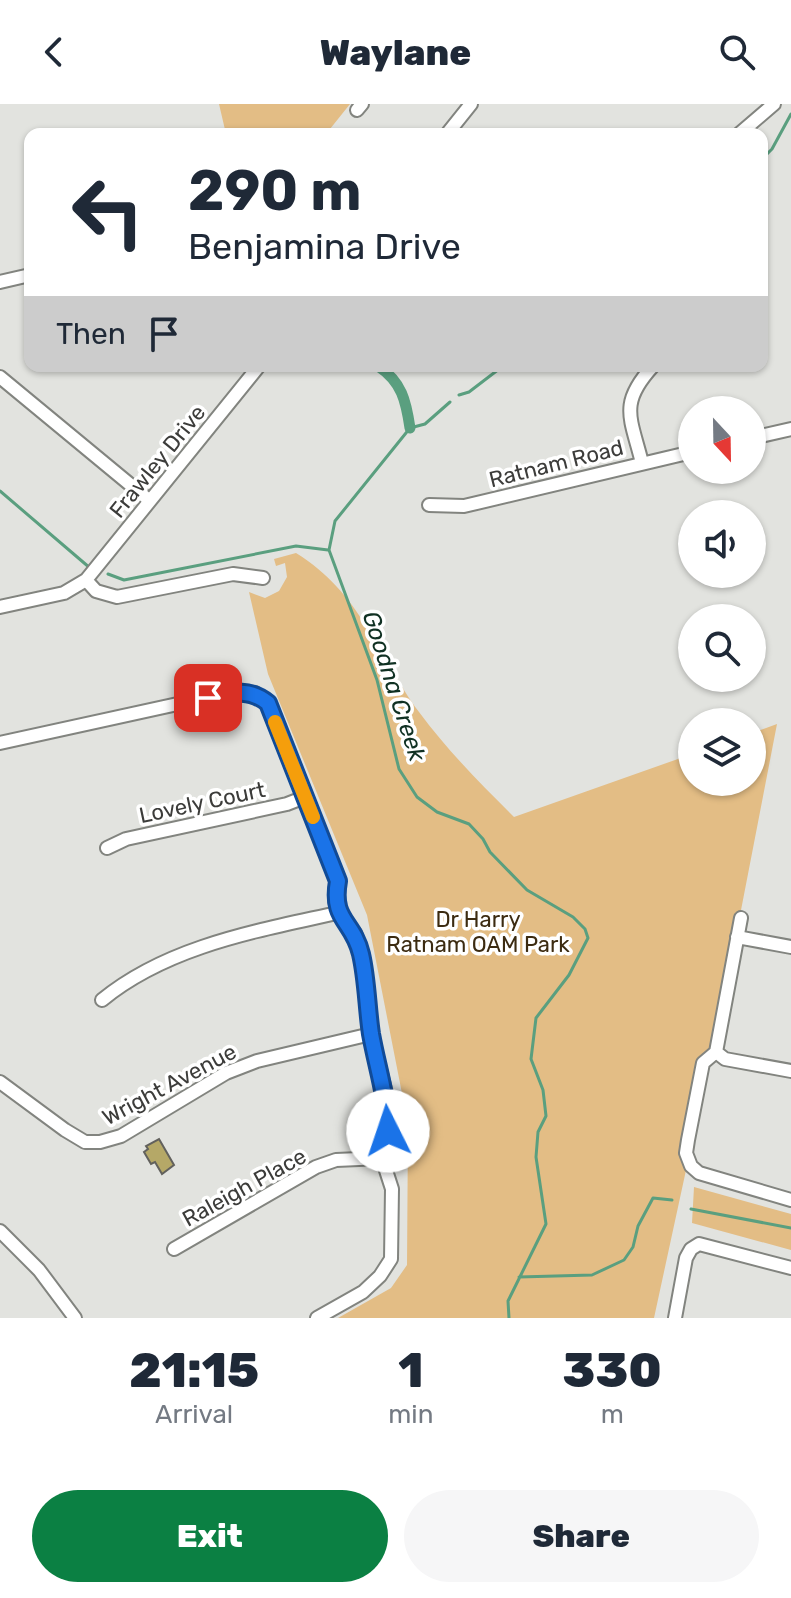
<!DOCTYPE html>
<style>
body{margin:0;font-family:Rubik,sans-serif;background:#f6f6f7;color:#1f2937;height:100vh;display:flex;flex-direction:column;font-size:30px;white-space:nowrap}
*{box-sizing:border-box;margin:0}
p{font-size:26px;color:#747a83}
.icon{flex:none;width:44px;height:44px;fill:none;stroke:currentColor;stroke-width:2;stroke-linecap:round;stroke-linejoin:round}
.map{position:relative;height:1214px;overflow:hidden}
.panel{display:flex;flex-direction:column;background:#fff;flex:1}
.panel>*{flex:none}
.banner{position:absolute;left:24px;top:24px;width:744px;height:244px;border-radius:16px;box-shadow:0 2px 6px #0004;background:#fff;color:#1f2937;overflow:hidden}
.needle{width:52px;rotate:158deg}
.fabs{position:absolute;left:678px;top:292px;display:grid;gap:16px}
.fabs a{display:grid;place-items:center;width:88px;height:88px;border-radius:50%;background:#fff;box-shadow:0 2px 6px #0004;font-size:40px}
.pin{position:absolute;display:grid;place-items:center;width:68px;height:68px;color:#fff;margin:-34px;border-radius:16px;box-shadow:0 4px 12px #0006}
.me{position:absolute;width:88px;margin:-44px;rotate:356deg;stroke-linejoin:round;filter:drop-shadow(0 0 6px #0008)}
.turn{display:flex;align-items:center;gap:28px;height:168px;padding:0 32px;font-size:36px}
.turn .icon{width:104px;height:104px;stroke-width:2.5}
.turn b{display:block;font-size:56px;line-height:68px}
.then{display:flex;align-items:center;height:76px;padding:0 32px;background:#0003;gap:16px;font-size:30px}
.eta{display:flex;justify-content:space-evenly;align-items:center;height:136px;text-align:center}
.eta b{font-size:48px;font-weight:800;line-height:56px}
.action{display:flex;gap:16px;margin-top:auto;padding:16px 32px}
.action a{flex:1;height:92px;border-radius:48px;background:#0b8043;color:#fff;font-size:32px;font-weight:800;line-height:92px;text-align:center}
.action a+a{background:#f6f6f7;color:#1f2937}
header{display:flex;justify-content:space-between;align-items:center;height:104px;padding:0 32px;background:#fff;font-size:36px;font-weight:800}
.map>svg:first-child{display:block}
.green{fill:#e3bd85}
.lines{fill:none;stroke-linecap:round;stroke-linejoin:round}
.stream{stroke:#5a9f7f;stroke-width:3}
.canal{stroke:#5a9f7f;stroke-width:11}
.building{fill:#b5a867;stroke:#62615d;stroke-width:2}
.minor-casing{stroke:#82847f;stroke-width:16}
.minor{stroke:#fff;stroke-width:12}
.route-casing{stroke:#114b97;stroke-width:20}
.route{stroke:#1a73e8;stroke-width:14}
.slow{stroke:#f59e0b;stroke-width:14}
.labels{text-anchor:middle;stroke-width:7;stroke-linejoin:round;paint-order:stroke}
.street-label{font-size:22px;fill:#3c3c3a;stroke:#fff}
.park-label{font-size:22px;fill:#3c2b11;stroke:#fff}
.water-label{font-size:24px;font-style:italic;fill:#103123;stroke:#fff}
</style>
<header><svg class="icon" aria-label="back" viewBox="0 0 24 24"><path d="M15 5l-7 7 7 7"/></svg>Waylane<svg class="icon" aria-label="search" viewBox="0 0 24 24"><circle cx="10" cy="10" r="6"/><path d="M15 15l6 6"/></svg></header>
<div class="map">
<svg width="791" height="1214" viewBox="0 0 791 1214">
<rect width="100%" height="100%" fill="#e2e3df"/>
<path class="green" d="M219 0H350L326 30H226Z
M296 449C361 489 376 549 419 608 447 646 480 679 514 713L692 650V678H752V629L777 620 730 863 654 1214H338L391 1184 407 1161 408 1020 367 811 268 570 249 488 265 494 279 487 287 473 285 459 276 462 274 455Z
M694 1083 791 1110V1146L692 1119Z"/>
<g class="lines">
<path class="stream" d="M762 55 772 45 791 10
M459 291 469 288 503 262
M450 298 425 320 410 324 335 417 329 446 377 576 399 665 417 693 437 708 469 720 483 735 490 748 527 786 573 813 585 825 588 834 569 871 536 914 531 955 543 986 546 1012 538 1028 536 1053 546 1120 508 1197 509 1214
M0 387 90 464
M108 470 124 476 296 442 328 446
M691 1105 791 1124
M519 1173 592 1171 624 1156 633 1143 638 1122 653 1094 672 1096"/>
<path class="canal" d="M378 262C402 278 406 297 410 324"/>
</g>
<path class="building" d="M159 1035 174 1061 162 1070 155 1058 151 1060 144 1048 148 1045 146 1042Z"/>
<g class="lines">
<g class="minor-casing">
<path id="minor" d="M357 6 362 0
M447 30 471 0
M739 30 774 0
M0 178 30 171
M0 273 150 397
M752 334 791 325
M642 359C631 314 618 300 653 262
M429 401 464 402 692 348
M86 476 96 487 117 493 233 470 263 474
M0 503 64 489 86 476 259 262
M0 639 237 587 255 589 268 599 338 777 335 794 337 809 355 829 361 852 371 930 387 993 388 1027 382 1054 392 1085 391 1155 380 1172 363 1188 317 1214
M107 744 126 735 287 700 305 693
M741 814 716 948 725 955 791 967
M737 833 791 843
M102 896C168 842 257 827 337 809
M716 948 703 959 688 1036 686 1049 691 1062 699 1069 791 1096
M0 978 65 1026 85 1038H100L121 1032 226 969 257 957 371 930
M0 1127 39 1166 75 1214
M174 1145 316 1063 336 1056 382 1054
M675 1214 686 1154 691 1145 699 1140 791 1164"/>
</g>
<use href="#minor" class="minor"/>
</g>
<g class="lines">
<g class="route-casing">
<path id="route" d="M208 594C231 589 248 583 268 599L338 777C331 817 353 816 361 850 367 876 367 903 371 930 377 963 387 993 388 1027"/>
</g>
<use href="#route" class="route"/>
<path class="slow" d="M275 618 313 713"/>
</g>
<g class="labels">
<g class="street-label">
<text transform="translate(157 357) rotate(-51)" y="8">Frawley Drive</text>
<text transform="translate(556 359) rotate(-14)" y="8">Ratnam Road</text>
<text transform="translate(202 698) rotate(-12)" y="8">Lovely Court</text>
<text transform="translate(169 980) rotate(-28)" y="8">Wright Avenue</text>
<text transform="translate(244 1083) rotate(-29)" y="8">Raleigh Place</text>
</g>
<g class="park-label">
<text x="478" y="823">Dr Harry<tspan x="478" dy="25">Ratnam OAM Park</tspan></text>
</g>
<g class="water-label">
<text transform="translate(394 582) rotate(72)" y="8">Goodna Creek</text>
</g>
</g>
</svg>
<div class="fabs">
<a><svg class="needle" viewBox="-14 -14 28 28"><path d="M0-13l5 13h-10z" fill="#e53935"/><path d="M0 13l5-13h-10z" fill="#747a83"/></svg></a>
<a><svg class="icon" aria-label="sound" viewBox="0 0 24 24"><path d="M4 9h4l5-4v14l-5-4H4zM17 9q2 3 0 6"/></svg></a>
<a><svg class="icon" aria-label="search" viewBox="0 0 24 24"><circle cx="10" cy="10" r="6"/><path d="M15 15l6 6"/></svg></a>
<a><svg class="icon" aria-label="layers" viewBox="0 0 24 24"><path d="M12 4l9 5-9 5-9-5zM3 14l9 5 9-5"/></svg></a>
</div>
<div class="pin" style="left:208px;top:594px;background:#d93025"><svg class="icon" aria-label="arrive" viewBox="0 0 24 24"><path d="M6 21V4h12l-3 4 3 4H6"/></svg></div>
<svg class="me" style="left:388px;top:1027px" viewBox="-20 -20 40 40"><circle r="19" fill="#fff"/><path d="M0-13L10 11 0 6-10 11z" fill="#1a73e8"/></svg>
<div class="banner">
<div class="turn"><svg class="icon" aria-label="left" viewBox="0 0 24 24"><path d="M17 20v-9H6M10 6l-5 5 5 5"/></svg><div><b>290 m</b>Benjamina Drive</div></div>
<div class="then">Then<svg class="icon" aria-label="arrive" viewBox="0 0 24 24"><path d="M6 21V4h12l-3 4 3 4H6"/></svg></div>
</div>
</div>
<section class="panel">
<div class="eta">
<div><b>21:15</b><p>Arrival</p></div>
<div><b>1</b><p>min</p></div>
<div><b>330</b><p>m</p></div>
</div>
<div class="action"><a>Exit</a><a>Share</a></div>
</section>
